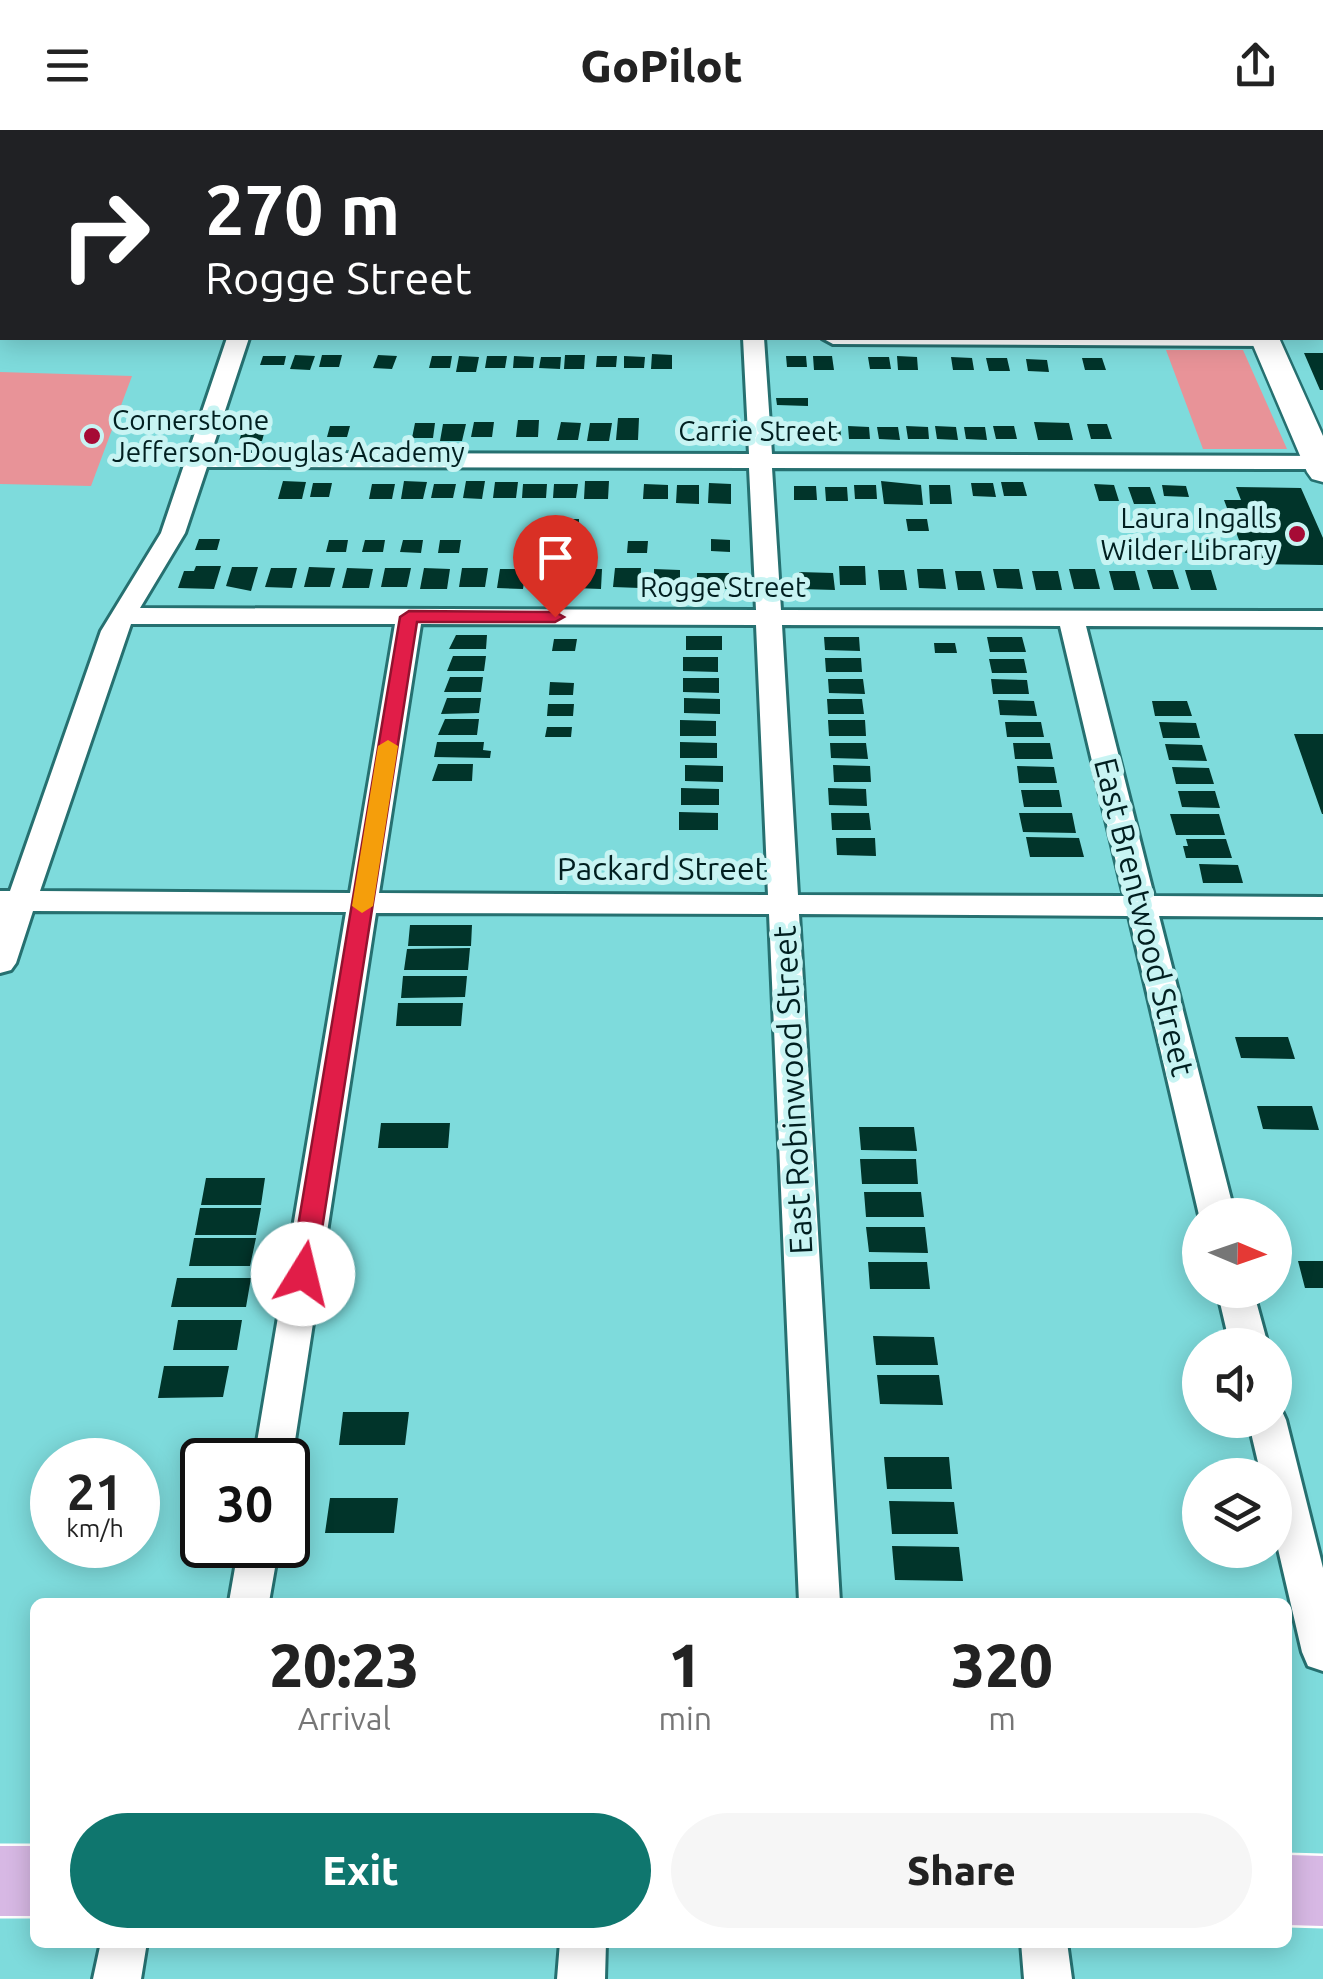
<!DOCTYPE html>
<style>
body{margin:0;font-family:Ubuntu,sans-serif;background:#f6f6f6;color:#222;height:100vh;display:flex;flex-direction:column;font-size:38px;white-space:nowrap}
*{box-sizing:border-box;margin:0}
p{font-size:32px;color:#767676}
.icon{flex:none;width:55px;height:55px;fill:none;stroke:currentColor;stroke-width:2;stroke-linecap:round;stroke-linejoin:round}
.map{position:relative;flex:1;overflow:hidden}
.sheet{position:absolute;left:30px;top:1468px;width:1262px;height:350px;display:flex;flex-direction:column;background:#fff;border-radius:15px;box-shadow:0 5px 25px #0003}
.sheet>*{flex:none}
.top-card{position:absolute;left:0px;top:0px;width:1325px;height:210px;box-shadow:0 5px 25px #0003;background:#202124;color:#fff;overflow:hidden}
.needle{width:65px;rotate:92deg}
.controls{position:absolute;left:1182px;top:1068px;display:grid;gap:20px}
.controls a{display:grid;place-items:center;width:110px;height:110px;border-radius:50%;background:#fff;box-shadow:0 5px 25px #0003;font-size:50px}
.speed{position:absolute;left:30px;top:1308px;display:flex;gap:20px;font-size:50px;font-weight:700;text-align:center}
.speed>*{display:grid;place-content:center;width:130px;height:130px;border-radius:50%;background:#fff;box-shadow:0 5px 25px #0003;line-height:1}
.speed small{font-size:25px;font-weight:400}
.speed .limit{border:5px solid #111;border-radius:15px;background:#fff;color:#111}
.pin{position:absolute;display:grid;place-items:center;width:85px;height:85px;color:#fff;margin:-102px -42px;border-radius:50% 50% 50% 0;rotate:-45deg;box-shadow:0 0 10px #0007}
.pin .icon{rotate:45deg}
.me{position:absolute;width:110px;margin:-55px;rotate:9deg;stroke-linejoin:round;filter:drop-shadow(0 0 8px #0008)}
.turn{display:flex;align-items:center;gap:35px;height:210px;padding:0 40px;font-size:45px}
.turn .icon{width:130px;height:130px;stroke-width:2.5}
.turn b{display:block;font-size:70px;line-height:85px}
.eta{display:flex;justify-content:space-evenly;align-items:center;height:170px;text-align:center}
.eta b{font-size:60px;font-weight:800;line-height:70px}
.action{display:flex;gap:20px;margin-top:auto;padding:20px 40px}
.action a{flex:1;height:115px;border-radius:60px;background:#0f766e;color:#fff;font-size:40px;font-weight:800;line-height:115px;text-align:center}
.action a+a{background:#f6f6f6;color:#222}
header{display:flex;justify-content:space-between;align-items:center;height:130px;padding:0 40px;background:#fff;font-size:45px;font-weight:800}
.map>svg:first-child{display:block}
.green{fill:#e89398}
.building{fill:#01342a}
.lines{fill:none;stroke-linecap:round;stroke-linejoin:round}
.street-casing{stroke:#267070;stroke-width:6}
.secondary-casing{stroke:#267070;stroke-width:5}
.primary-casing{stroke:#fff;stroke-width:5}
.street{fill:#fff;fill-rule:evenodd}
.secondary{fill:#fff;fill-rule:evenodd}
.primary{fill:#d7b8e4;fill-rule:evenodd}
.route{fill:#e11d48;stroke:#92132f;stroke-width:2.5}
.slow{fill:#f59e0b}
.poi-dot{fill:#a60b35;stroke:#c8f4f3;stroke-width:4}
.labels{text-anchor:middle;stroke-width:10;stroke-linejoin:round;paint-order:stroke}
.far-poi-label{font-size:28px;fill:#011f20;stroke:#c8f4f3;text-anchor:start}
.far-street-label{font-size:28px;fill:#011f20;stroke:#c8f4f3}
.street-label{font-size:32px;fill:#011f20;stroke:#c8f4f3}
</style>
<header><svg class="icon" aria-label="menu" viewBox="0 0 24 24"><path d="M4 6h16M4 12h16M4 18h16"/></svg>GoPilot<svg class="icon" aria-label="share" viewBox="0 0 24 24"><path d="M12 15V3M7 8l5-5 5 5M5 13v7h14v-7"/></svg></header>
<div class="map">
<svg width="1323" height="1849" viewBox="0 0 1323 1849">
<rect width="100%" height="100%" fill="#7edbdc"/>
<path class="green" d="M1166 220H1243L1287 319H1203Z
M0 242 132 246 91 356 0 354Z"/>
<path class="building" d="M1304 223H1323V260H1320Z
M652 224 672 225V239H651Z
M295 225 315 226 310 240 290 239Z
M322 225H342L339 237H319Z
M378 225 397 226 392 239 373 238Z
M565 225H585L584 239H564Z
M263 226H286L284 235H260Z
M432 226H452L450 238H429Z
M459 226 479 227 476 242H456Z
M487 226H507L505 238H485Z
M514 226 534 227 533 238H513Z
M597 226H617L616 237H596Z
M624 226 645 227 644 238H624Z
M786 226H806L807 237H787Z
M813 226H832L834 240H814Z
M897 226 917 227 918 240H898Z
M541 227H561L560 239 539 238Z
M868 227H889L891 239H870Z
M951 227 972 228 974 240H953Z
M986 228H1007L1010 241H989Z
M1082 228H1102L1106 240H1085Z
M1026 229 1047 230 1049 242 1028 241Z
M776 268H808V276L777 275Z
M618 288H639L638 310H616Z
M246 289H268L262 311H239Z
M518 290H539L538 307H516Z
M474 292H494L492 307H471Z
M561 292 581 293 578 310H557Z
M1034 292 1069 293 1073 310H1038Z
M415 293H435L433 308H412Z
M590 293H612L609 311H587Z
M818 293H840L841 307H819Z
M443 294H466L462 311H440Z
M1087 294H1107L1112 309H1091Z
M789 295H810L811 308 789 307Z
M330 296H350L347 307H327Z
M848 296 869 297 870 309H849Z
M906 296 928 297 929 309H908Z
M935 296 956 297 958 310 937 309Z
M993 296H1014L1017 309H996Z
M877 297H898L900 310 879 309Z
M964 297H985L987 310 966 309Z
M283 351 306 352 302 369H278Z
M404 351 427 352 423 369H401Z
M466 351H485L482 369 463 368Z
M585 351H609L608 369H584Z
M881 351 921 355 923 375 884 374Z
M495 352H518L516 368H493Z
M1001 352H1023L1027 366H1004Z
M313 353H332L329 367H310Z
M709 353 731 354V374L708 373Z
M971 353H993L996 367 973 366Z
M372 354H395L392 369H369Z
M434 354H456L453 368H431Z
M523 354H547L546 368H522Z
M554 354H578L576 368H553Z
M644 354 668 355V369H643Z
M1094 354 1114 355 1119 371H1099Z
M677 355H699V374L676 373Z
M854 355H876L877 369H855Z
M929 355H950L952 374H930Z
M1162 355 1186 356 1189 367 1164 366Z
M794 356H816L817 370H794Z
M825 357H847L848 371H826Z
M1128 357H1150L1156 374H1134Z
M1236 357 1301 358 1323 408V435L1248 434 1224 370H1241Z
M557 389H579V400H557Z
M906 389H927L929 401H908Z
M199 409H220L217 420H195Z
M711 409 730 410V422L711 421Z
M329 410H348L346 422H326Z
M365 410H385L383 422H362Z
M403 410H423L421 423 400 422Z
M440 410H461L459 423H438Z
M628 411H648L647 423H627Z
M1182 412 1203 413 1206 423H1185Z
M196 436H221L214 459 178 458 184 441H194Z
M839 436H865L866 455H840Z
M232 437H258L251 461 226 456Z
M309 437 335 438 330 457H304Z
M537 437H566L564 460 535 458Z
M271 438H297L292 458 265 457Z
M347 438 373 439 369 458H342Z
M385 438H411L407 457H381Z
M424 438 450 439 447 459H420Z
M462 438H488L485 457H459Z
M615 438H641L640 458 613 457Z
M500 439H526L523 459 497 458Z
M577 439H602L601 459 575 458Z
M654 439 680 440V459H654Z
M917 439H943L946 459 919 458Z
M993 439H1019L1023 459 997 458Z
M1069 439H1095L1100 459H1074Z
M878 440H904L907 460H880Z
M1147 440H1173L1179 459H1153Z
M1185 440H1211L1217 460H1191Z
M955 441H981L985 460H958Z
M1032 441H1058L1062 460H1036Z
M1109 441H1135L1140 460H1114Z
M799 442 833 443 835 460 800 459Z
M697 443H729V459H697Z
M456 505H487L486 519H449Z
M686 506H722V520H686Z
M824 507H859L860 521 825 520Z
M987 507H1022L1026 522H990Z
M554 509H577L575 521H552Z
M934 513H955L957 523H935Z
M453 526H486L484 541H447Z
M683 527H718V542L683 541Z
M825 528H861L862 542H826Z
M989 529H1024L1027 543H992Z
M450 547H483L481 562H444Z
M683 548H719V563L683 562Z
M828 549H863L865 564 829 563Z
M991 549 1027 550 1029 564H993Z
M550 552 574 553 573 565H549Z
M447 568H481L479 583 441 584Z
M684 568 720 569V584L684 583Z
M827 569H862L864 584H828Z
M998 570 1034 571 1037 586 1000 585Z
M1152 571H1187L1192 586H1155Z
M548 574H574L573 586H547Z
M445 589H479L477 605H438Z
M680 590 716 591V606H680Z
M828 590H865L866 606H829Z
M1005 592H1041L1044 607H1007Z
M1159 592 1196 593 1200 608H1163Z
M547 597H572L571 607H545Z
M1294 604H1323V684H1322Z
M437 612H484L483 620 491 621 490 628 434 627Z
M680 612 717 613V628H680Z
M830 613H866L868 629 831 628Z
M1013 613H1050L1053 629H1015Z
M1165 614 1202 615 1207 631 1169 630Z
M438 634H473L472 651H432Z
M685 635 723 636V652L685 651Z
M833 635 870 636 871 652H834Z
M1017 636 1054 637 1057 653H1019Z
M1172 637 1209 638 1214 654H1176Z
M681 658 719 659V675H681Z
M828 658 866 659 867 676 829 675Z
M1021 660H1059L1062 677H1024Z
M1178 661H1215L1220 678 1182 677Z
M679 682 718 683V700H679Z
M831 683H869L871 700H832Z
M1019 683H1072L1076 703 1023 702Z
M1170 684H1219L1225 705H1176Z
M1026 707 1079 708 1084 727H1030Z
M836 708H875L876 726 837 725Z
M1186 709H1226L1232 728H1186L1183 716H1188Z
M1199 734 1238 735 1243 753H1203Z
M410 795H472L471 816H408Z
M470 818 468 840H404L407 819Z
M403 846H467L465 867 401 868Z
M398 873H463L461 896H396Z
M1235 907H1288L1295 929 1241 928Z
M1257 976H1312L1319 1000 1263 999Z
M381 993H450L448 1018H378Z
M859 997H914L917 1021 861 1020Z
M860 1029H916L918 1054H862Z
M206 1048H265L261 1075H201Z
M864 1062H921L924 1087H866Z
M200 1078H261L256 1105H195Z
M866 1097H925L928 1123 869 1122Z
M194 1108H256L250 1136H189Z
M1298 1131H1323V1158H1305Z
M868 1132H927L930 1159H870Z
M177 1148H251L246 1177H171Z
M178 1190H242L237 1220H173Z
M873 1206 934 1207 938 1235H876Z
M164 1236H229L223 1267 158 1268Z
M877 1245H939L943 1275 880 1274Z
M343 1282H409L405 1315H339Z
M884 1327H949L952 1359H887Z
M330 1368H398L394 1403H325Z
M889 1371 954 1372 958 1404H892Z
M892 1416 959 1417 963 1451 895 1450Z"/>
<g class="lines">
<g class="street-casing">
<path id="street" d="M1322 100H1323V112H1322Z
M0 101H2V113H0Z
M1322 194H1323V206H1322Z
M227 208H249L211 323 749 324 743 208H764L772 324 1323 326V338L1318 339 772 338 781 480 1323 481V497L1086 496 1154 766 1323 767V787L1159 786 1235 1085H1199L1129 786 799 784 840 1472H799L769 784 376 783 292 1330 288 1340V1330H254L346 782 33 781 16 833 11 840 0 843V761H10L101 501 161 403ZM207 337 749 338 756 480 140 478 185 403ZM131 494H395L350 763 40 761ZM421 494 756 495 768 765 379 763ZM782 495 1060 496 1124 766 798 765Z
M822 208H1274L1276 210 1265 216 833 214Z
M1217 1160H1253L1268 1215H1230Z
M1275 1277 1281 1279 1286 1290 1323 1438V1541L1308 1536 1302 1522 1275 1406V1345H1261L1248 1290H1275Z
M239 1415H279L269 1472H229Z
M101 1812H147L141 1849H93Z
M560 1812H606L605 1849H557Z
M1021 1812H1067L1072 1849H1024Z"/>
</g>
<g class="secondary-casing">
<path id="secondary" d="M1160 0H1184L1185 2H1161Z
M1322 8H1323V22H1322Z
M0 45H2V61H0Z
M1250 208H1279L1323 306V352L1312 349 1307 342Z"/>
</g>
<g class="primary-casing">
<path id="primary" d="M0 1716H35V1786H0Z
M1288 1725 1323 1726V1796L1288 1795Z"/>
</g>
<use href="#street" class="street"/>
<use href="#secondary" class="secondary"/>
<use href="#primary" class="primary"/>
</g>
<path class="route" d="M409 481 555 482 564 487 555 492H417L315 1144 312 1151H294L290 1144 400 487Z"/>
<path class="slow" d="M388 610 398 616 373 776 362 783 352 776 378 616Z"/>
<g class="poi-dot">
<circle cx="92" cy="306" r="10"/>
<circle cx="1297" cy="404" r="10"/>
</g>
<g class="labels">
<g class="far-poi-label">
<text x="112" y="300">Cornerstone<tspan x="112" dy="32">Jefferson-Douglas Academy</tspan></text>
<text x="1277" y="398" text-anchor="end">Laura Ingalls<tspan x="1277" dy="32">Wilder Library</tspan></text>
</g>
<g class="far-street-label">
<text x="758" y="311">Carrie Street</text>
<text x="723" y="467">Rogge Street</text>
</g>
<g class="street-label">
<text x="662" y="750">Packard Street</text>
<text transform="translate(1144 787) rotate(76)" y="11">East Brentwood Street</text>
<text transform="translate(793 960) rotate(-93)" y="11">East Robinwood Street</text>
</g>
</g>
</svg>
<div class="controls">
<a><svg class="needle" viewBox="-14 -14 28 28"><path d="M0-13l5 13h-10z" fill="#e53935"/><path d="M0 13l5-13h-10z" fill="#767676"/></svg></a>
<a><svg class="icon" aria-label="sound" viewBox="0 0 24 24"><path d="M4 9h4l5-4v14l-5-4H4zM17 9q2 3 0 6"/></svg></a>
<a><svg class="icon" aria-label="layers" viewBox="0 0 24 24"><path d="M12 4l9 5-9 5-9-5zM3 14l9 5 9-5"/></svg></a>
</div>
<div class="speed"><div>21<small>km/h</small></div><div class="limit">30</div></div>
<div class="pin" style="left:555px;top:487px;background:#d93025"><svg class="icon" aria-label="arrive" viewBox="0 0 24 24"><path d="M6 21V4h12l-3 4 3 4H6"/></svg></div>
<svg class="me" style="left:303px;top:1144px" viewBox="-20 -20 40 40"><circle r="19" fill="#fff"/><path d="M0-13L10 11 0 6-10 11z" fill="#e11d48"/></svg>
<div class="top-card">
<div class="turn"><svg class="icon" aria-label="right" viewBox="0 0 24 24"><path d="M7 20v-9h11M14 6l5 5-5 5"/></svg><div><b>270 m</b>Rogge Street</div></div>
</div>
<section class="sheet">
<div class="eta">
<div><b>20:23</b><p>Arrival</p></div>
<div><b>1</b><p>min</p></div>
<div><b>320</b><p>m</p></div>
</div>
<div class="action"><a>Exit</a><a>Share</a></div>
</section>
</div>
